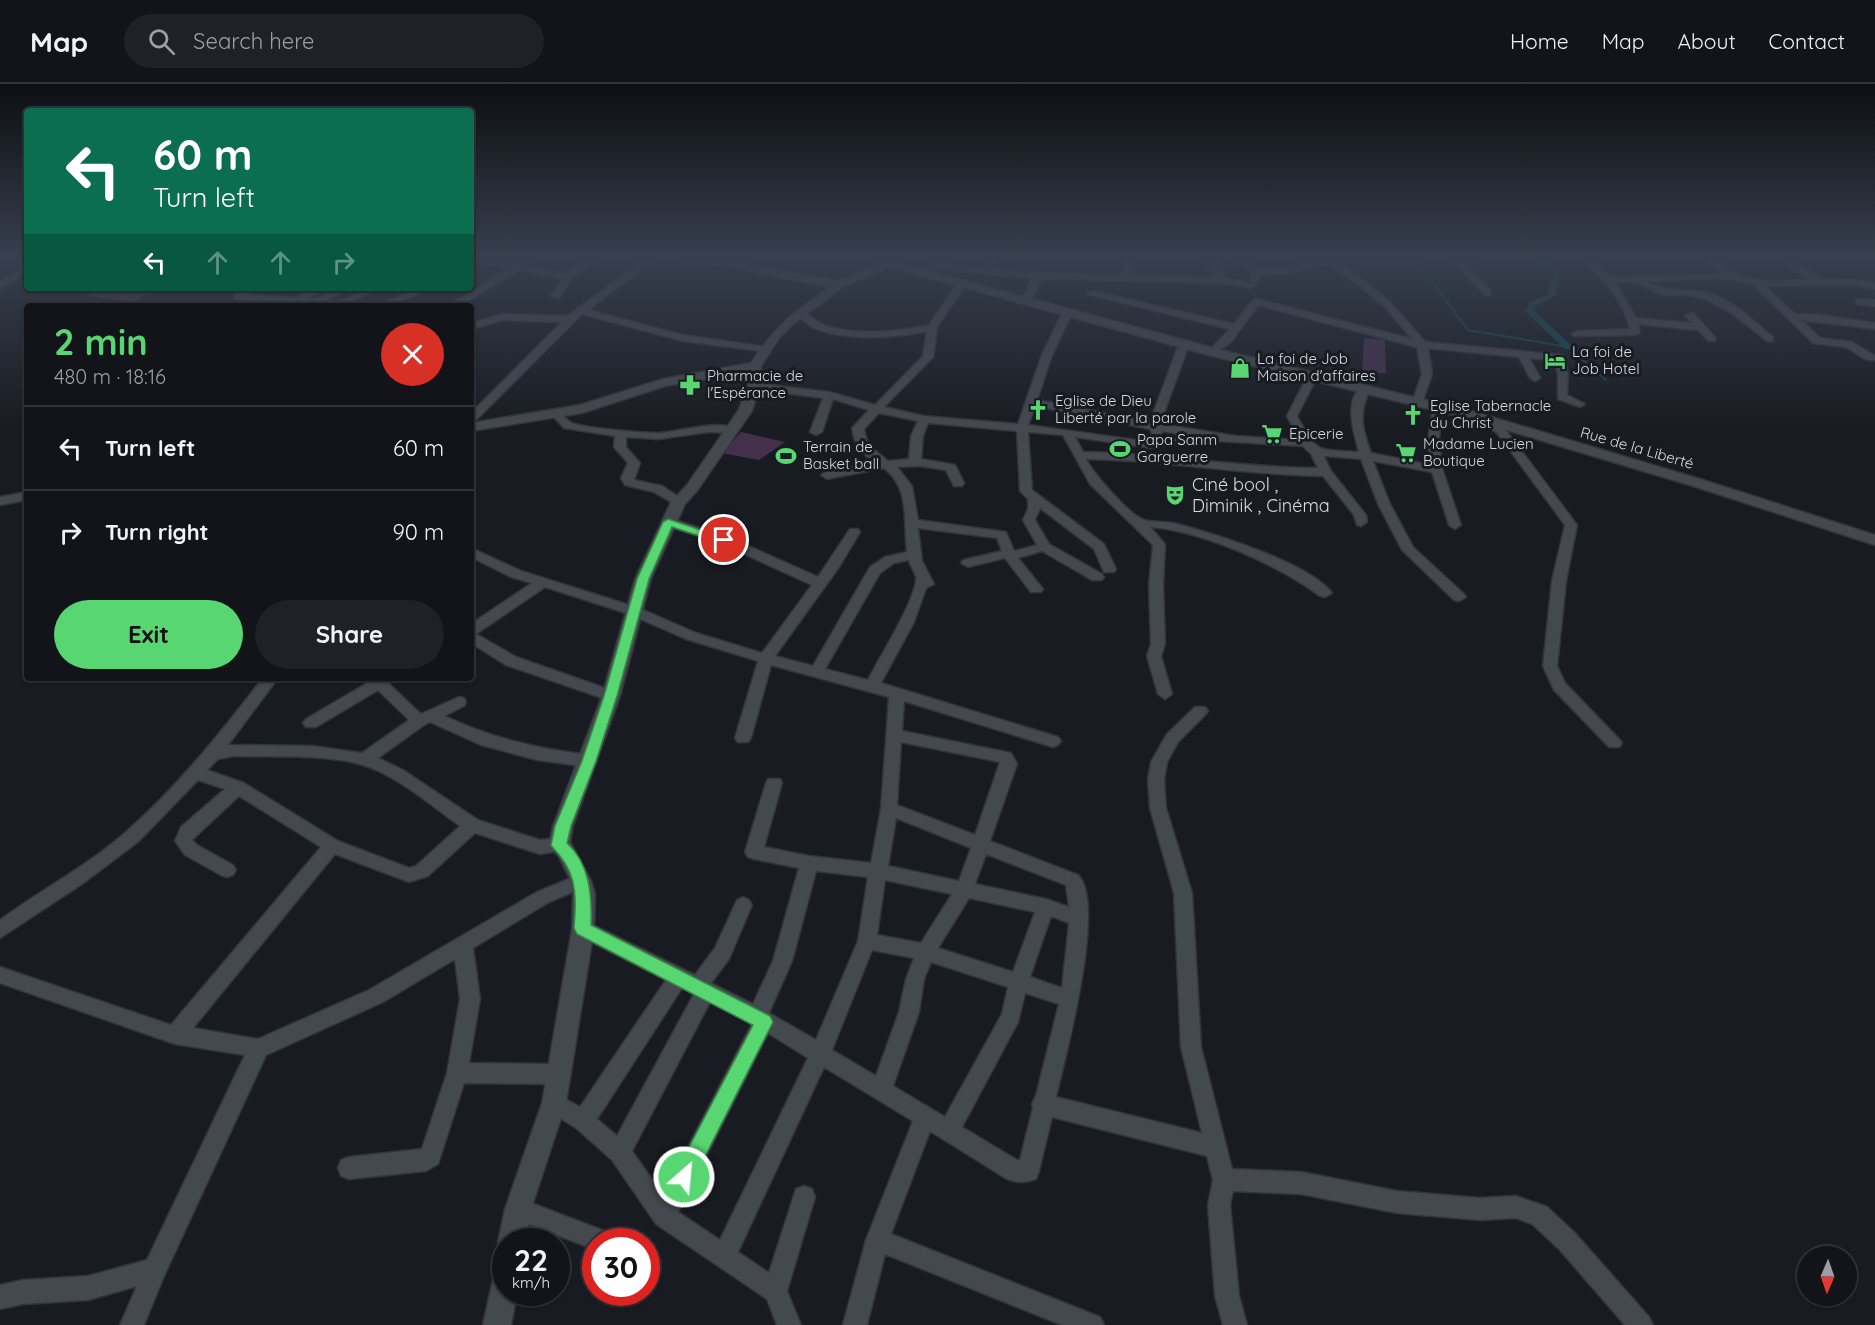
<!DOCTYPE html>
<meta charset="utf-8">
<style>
body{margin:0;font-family:Quicksand,sans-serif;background:#1f2126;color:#f1f3f6;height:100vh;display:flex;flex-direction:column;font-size:22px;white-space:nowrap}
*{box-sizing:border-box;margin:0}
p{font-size:20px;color:#9c9ea2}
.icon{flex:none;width:33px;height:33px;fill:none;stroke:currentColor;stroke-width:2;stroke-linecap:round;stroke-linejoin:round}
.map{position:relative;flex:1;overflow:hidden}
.panel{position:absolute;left:24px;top:219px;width:450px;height:378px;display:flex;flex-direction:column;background:#121419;border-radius:6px;box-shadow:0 2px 4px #0004,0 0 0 2px #313338}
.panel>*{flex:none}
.hud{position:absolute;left:24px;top:24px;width:450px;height:183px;border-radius:6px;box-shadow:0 2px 4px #0004,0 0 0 2px #313338;background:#0b6e4f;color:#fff;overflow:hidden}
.needle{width:39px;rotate:182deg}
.buttons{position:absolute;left:1797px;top:1162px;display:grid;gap:12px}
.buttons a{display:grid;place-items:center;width:60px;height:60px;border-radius:50%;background:#121419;box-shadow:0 2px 4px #0004,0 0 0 2px #313338;font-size:30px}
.speed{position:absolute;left:492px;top:1144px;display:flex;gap:12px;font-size:30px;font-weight:700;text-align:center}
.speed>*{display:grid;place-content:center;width:78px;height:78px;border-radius:50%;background:#121419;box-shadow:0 2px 4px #0004,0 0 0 2px #313338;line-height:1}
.speed small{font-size:15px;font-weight:400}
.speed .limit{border:9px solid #d22;background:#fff;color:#111}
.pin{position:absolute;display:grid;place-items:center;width:51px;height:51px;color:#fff;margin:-26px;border:3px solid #fff;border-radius:50%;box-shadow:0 2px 6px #0007}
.me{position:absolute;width:66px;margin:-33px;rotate:27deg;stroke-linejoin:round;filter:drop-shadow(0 0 4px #0008)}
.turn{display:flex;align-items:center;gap:21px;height:126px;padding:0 30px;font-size:27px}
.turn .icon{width:78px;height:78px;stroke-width:2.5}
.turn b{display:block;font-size:42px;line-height:51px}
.lanes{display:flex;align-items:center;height:57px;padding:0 30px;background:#0003;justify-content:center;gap:30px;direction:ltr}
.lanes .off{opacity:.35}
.round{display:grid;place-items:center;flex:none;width:63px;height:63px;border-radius:32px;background:#1f2126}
.overview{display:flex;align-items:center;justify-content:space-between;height:102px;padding:0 30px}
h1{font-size:36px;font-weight:700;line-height:45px;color:#57d671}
.button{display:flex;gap:12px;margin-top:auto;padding:12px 30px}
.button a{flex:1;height:69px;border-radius:36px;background:#57d671;color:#111;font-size:24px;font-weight:700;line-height:69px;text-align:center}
.button a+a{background:#1f2126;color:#f1f3f6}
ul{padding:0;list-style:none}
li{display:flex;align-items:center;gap:18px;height:84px;padding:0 30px;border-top:2px solid #313338}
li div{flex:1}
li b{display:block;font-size:22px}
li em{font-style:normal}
header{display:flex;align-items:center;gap:36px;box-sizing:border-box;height:84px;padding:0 30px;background:#121419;border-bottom:2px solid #313338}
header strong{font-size:28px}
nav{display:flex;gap:33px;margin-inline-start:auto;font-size:21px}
.search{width:420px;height:54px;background:#1f2126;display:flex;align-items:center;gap:15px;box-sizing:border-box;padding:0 21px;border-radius:33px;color:#9c9ea2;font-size:22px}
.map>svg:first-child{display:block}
.green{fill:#442f4d}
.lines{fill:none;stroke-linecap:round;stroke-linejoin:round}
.stream{stroke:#144553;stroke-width:2}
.canal{fill:#144553;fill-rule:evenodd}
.minor-casing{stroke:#323439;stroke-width:3}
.tertiary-casing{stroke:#323439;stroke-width:3}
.minor{fill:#44484f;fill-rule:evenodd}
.tertiary{fill:#44484f;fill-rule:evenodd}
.route{fill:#57d671;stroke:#398b49;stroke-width:1.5}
.labels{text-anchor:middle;stroke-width:6;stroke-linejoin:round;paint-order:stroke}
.far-poi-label{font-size:15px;fill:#d7d9dd;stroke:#181b21;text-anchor:start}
.far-street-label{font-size:15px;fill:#d7d9dd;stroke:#181b21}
.poi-label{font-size:18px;fill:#d7d9dd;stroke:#181b21;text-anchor:start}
</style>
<header>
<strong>Map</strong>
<div class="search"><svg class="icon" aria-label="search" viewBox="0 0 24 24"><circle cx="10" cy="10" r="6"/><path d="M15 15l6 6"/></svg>Search here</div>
<nav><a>Home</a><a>Map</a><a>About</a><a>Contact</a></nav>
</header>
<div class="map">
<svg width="1875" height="1241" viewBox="0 0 1875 1241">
<rect width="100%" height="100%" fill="#181b21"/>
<path class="green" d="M103 204H158L133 218 87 212Z
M1364 254 1385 256 1386 289H1362Z
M741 348 785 358 759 376 721 369Z"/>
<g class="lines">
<path class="stream" d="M1196 171 1217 195
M1412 171 1468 246 1568 263 1606 296"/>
<path class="canal" d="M1526 171H1536L1561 186 1556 211 1537 221 1534 227 1571 261V265H1565L1526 228 1530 218 1548 210 1553 187Z"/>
<g class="minor-casing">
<path id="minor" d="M471 171 516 180 530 171H541L526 182 566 190 588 171H598L571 195 559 214 551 212 562 195 519 186 460 222H448L510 184 471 176Z
M650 171H660L588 226 683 251 765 263 770 266 769 268 683 257 582 230 475 337 471 338V329L562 238 503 236 471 245V239L503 230 568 232Z
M991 171H1000L988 184 1038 189 1123 191 1125 184 1123 171H1131L1133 184 1131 191 1216 193 1211 178 1201 171C1218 171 1220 179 1225 194L1257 201 1252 204 1221 199 1041 195 1032 216 1027 219 1022 216 1032 194 938 185 921 192 917 189 937 179 980 184Z
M1232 171H1243L1259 184 1289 183 1325 175 1322 171 1334 173 1425 171 1409 177 1341 178 1390 218 1425 258 1562 271 1568 290 1567 311 1585 320 1580 323 1558 315V290L1554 276 1529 274 1540 294 1535 297 1530 294 1519 273 1428 264 1432 290 1422 319 1417 322 1412 319 1422 290 1417 263 1258 221 1231 258 1213 271 1208 268 1230 245 1087 210 1092 207 1234 240 1253 216 1256 215 1412 255 1384 222 1331 179 1289 189 1261 190 1257 197 1254 198 1249 195 1252 187Z
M1447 171H1456L1491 207V211H1485Z
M1458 171H1492L1471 176Z
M1579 171H1589L1611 193 1722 190 1704 171H1713L1733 190 1757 196H1812L1788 182 1787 180 1791 177 1824 196 1854 195 1875 199V205L1854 201 1765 202 1795 230 1821 231 1875 239V245L1801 236 1820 254 1852 258 1875 272V276H1867L1846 263 1813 259 1754 201 1730 195 1646 197C1666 210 1689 203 1711 210 1735 218 1754 238 1773 253V257H1767L1733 230 1706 215 1689 211H1662L1635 198H1615L1636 234 1692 239 1685 231 1693 229 1715 253V257H1709L1698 246 1638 240 1640 248 1635 251 1574 252 1572 250 1577 247 1630 245C1622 212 1601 194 1579 171Z
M27 182V189L0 205V198Z
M959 197 967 199 937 243 933 273 884 323 924 332 1018 340 1042 271 1063 227 1068 224 1073 227 1052 271 1037 316 1150 338 1179 260 1184 257 1189 260 1160 340 1236 352 1299 356 1287 332 1307 293 1312 290 1317 293 1297 332C1318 371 1316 365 1359 368 1354 351 1342 311 1365 302L1370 305C1358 331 1362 343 1371 369L1430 381 1428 356 1433 323 1442 321 1439 356 1442 384 1461 441 1455 445 1449 441 1432 388 1373 377 1390 420 1413 463 1464 510 1466 513 1459 517 1454 516 1402 466 1378 420 1361 375 1324 372 1331 387 1366 431 1367 438 1361 442 1357 441 1354 431 1323 392C1243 391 1165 376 1086 375 1093 389 1128 429 1142 435 1150 439 1164 437 1173 439 1212 449 1308 478 1332 509L1325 513 1320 512C1278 481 1203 447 1150 443L1165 460 1163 501 1165 560 1161 572 1172 610 1165 615 1158 610 1147 572 1151 560 1149 501 1153 461 1090 400 1063 351 1028 348 1032 406 1104 460 1116 485 1114 488H1104L1094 465 1040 424 1035 436 1049 460 1102 490 1104 493 1102 496H1092L1042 467 1018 474 1043 505 1041 508H1031L1005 474 968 483 961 479 963 476 1002 467 997 454 918 444 922 477 934 500 926 504 914 538 881 599 1058 653 1061 657 1058 661 1053 663 904 617 902 647 1011 669 1017 680 990 757 1078 791C1107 819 1065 974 1056 1013L1202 1049 1181 963 1174 809 1150 724 1148 696 1151 678 1167 650 1195 623H1205L1208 627 1205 631 1178 658 1167 678 1164 696 1166 724 1192 809 1201 963 1232 1085 1301 1088 1397 1107 1480 1114 1516 1112 1539 1120 1547 1123 1575 1149 1649 1233 1653 1241H1625L1559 1165 1532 1140 1516 1134 1480 1136 1397 1129 1301 1110 1233 1107 1230 1121 1239 1212 1247 1241H1223L1215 1212 1208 1121 1213 1096 1207 1072 1052 1033 1039 1087 1036 1095C1026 1099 1017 1099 1007 1095L930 1047 891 1150 1100 1233 1104 1241H1062L885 1170 867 1241H843L866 1156 913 1037 824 983 738 1168 769 1189 796 1105 804 1102 812 1105 815 1113 787 1207 801 1241H777L767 1215 656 1140 612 1076 576 1044 547 1026 544 1019 547 1012 554 1009 580 1023 666 896 577 851 574 845 577 839 583 837 589 839 695 891 715 864 737 816 743 813 749 816 752 821 729 875 711 899 753 920 773 877 799 784 754 775 748 773 745 768 766 699 768 695H780L782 699 764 763 809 772 871 779 881 725 889 613 771 581 751 654 748 658H738L735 654 758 577 686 555 629 530 545 503 476 550 516 573 616 608 618 612 611 617 506 581 471 559V540L532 499 511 493 471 473V464L521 487 639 524 696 549 762 569 812 501 720 459 664 441V435H672L728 453 818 493 850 445H858L860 448 839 483 775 572 813 582 870 483 885 473 907 468C903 438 911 405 884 384L827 395 821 391 827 387 875 379C862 369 854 361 852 344L869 326 833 315 822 348 816 351 810 348 823 314 754 305 749 302 754 299 829 308 875 321 923 272 927 247C897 254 842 257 814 244 807 241 801 234 796 229L804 227C811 232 816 238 824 241 854 252 898 248 929 241ZM1035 322 1150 345 1153 352H1161L1162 347 1187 352 1150 358 1028 341ZM879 329 918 337 911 352 909 375 888 377 868 361 864 345ZM928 339 1017 347 1020 407 1028 415V425L1023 436 1037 461 1014 467 1006 448 918 436 912 402 897 383 920 382 946 386 954 402H962L964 399 955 381 921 375 923 352ZM1075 353 1150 364 1193 357H1218L1303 362 1311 370 1318 384C1240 384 1162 369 1083 368ZM909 476C910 481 915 489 916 493 918 512 878 576 868 596L825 585 880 489 894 479ZM901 658 1000 678 975 751 897 721ZM896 734 971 764 959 797 888 782ZM986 770 1066 801 1069 823 1046 815 975 800ZM816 787 868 793 858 857 816 956 769 929 792 877ZM885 796 952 810 921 859 877 851ZM969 814 1035 828 1013 888 938 864ZM1051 832 1069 839 1062 904 1030 893ZM872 866 914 874 906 895 899 928 876 992 832 966ZM931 878 1008 903 1002 930 945 1033 893 1002 919 928 924 895ZM682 904 694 910 617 1052 597 1035ZM1025 909 1059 920 1036 1012 1032 1020 1033 1024 1020 1076H1017L962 1043 1018 938ZM710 918 752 940 663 1111 632 1067ZM768 949 808 974 720 1156 678 1128Z
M247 204H259L249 211 296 214 314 204H326L308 215C323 216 335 204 351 204L325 217C343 222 359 204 378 204L343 222 235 215V211Z
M418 204H431L389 222H376Z
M1859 215 1875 216V222L1856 220V216Z
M556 327C563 329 565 335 570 338 579 344 646 349 659 349 678 348 722 334 737 346L731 349 709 348 658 355 626 353V363L640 379 634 396 662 402 682 415V421L678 422 654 408 625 401 621 394 628 379 614 363 615 352 564 344 551 330Z
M1486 334 1505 345 1577 441 1566 497 1557 582 1565 599 1619 655 1622 659 1619 663H1609L1554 606 1543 582 1552 497 1565 441 1497 349 1482 339 1480 337Z
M27 408V416L0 421V413Z
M263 594H278L228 661 312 662 362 669 409 636 378 606 316 643H306L303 639 306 635 369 598 367 594H395L389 600 421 630 459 613 464 614 466 618 464 622 444 632C496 655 533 664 589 671L595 673 597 677 595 681 589 683 537 676 481 661 430 638 424 641 378 674 403 686 478 736 540 756 559 754 565 756 567 761 565 766 540 770 475 749 428 792 409 798 335 770 193 944 258 955 369 906 537 808 581 790 587 792 590 797 587 802 549 818 473 864 480 915 469 979 558 980 565 983 568 990 565 997 558 1000 464 999 438 1080 426 1087 349 1095 341 1092 338 1084 341 1076 349 1073 422 1065 447 989 460 915 455 875 383 918 266 971 164 1192 144 1241H120L137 1202 88 1216 23 1220 0 1225V1201L23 1196 88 1192 147 1176 245 971 175 960 0 899V883L171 941 321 763 239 712 192 756 197 761 233 781 236 786 233 791 227 793 221 791 185 771 175 757 181 743 225 705 198 696 139 757 82 800 0 854V836C42 805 89 781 127 747 179 701 221 648 263 594ZM234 672C271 673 328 670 363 681 398 692 430 721 460 742L416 782 409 784 338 757 244 699 207 686 218 675Z
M518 1114 612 1150 615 1158H596V1166L510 1133 507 1125 510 1117Z"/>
</g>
<g class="tertiary-casing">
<path id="tertiary" d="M669 171H693L838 197 889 176 1217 265 1475 328 1703 396 1875 451V461L1693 402 1466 334 1209 271 889 183 843 203 793 240 779 254 761 282 760 302 752 327 697 407 685 420 651 495 620 612 573 742 570 758 591 797 595 810 594 845 566 1019 531 1125 526 1158H506V1169L498 1158 505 1125 542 1019 572 845 573 810 571 797 559 773 549 761 553 742 602 612 635 495 671 418 687 401 738 327 748 302 749 288 665 302 582 329 471 347V339L580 321 663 295 751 279C776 241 793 229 830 203Z
M506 1178V1209H517L511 1241H483L496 1182Z"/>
</g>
<use href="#minor" class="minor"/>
<use href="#tertiary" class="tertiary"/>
</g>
<linearGradient id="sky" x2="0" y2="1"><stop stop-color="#0d0f12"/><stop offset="0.5" stop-color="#373f4e"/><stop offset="1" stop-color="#373f4e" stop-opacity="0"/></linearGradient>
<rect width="1875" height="345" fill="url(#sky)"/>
<path class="route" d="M668 435 730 456 724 460 672 443 649 495 617 612 596 677 571 742 567 759C590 780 592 812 591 841L770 932 773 938 691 1100 684 1103 677 1100 674 1093 677 1086 753 941 577 850 574 844C576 818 578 794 560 772 557 768 554 766 551 761L555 742 582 677 604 612 637 495 663 438Z"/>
<defs>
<g id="hotel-bare" transform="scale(1.62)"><path d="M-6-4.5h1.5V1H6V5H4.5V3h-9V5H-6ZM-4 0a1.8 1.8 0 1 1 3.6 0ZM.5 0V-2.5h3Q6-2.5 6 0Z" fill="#57d671" stroke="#181b21" stroke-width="2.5" paint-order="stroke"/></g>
<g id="shop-bare" transform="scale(1.62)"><path d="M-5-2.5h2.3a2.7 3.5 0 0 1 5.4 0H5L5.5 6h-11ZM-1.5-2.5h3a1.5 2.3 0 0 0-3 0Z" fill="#57d671" stroke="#181b21" stroke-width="2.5" paint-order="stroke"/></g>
<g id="pharmacy-bare" transform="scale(1.62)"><path d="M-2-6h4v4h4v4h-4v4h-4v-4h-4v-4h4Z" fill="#57d671" stroke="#181b21" stroke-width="2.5" paint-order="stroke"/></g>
<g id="church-bare" transform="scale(1.62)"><path d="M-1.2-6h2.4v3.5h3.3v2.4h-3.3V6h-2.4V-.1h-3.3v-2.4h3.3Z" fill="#57d671" stroke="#181b21" stroke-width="2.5" paint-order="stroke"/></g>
<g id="supermarket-bare" transform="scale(1.62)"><path d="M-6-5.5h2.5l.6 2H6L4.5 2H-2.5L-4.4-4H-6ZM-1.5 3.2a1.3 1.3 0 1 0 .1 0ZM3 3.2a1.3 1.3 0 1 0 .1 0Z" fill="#57d671" stroke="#181b21" stroke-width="2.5" paint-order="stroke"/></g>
<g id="stadium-bare" transform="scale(1.62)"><path d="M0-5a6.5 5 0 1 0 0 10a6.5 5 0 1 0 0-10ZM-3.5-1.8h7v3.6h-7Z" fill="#57d671" stroke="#181b21" stroke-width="2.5" paint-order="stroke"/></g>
<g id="theatre-bare" transform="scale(1.62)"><path d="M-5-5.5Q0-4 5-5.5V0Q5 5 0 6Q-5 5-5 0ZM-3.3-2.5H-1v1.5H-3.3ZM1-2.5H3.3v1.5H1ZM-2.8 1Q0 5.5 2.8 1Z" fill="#57d671" stroke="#181b21" stroke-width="2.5" paint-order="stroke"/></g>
</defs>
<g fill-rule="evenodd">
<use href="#hotel-bare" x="1555" y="277"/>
<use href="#shop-bare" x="1240" y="284"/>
<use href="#pharmacy-bare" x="690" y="301"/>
<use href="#church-bare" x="1038" y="326"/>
<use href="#church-bare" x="1413" y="331"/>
<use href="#supermarket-bare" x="1272" y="350"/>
<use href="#stadium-bare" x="1120" y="365"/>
<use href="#supermarket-bare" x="1406" y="369"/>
<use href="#stadium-bare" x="786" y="372"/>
<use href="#theatre-bare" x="1175" y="411"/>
</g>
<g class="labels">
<g class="far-poi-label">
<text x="1572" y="273">La foi de<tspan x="1572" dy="17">Job Hotel</tspan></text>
<text x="1257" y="280">La foi de Job<tspan x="1257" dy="17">Maison d'affaires</tspan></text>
<text x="707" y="297">Pharmacie de<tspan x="707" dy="17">l'Espérance</tspan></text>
<text x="1055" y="322">Eglise de Dieu<tspan x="1055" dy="17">Liberté par la parole</tspan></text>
<text x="1430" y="327">Eglise Tabernacle<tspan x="1430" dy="17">du Christ</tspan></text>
<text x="1289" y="355">Epicerie</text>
<text x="1137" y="361">Papa Sanm<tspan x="1137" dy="17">Garguerre</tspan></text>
<text x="1423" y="365">Madame Lucien<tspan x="1423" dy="17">Boutique</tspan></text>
<text x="803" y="368">Terrain de<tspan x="803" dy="17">Basket ball</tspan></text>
</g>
<g class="far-street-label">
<text transform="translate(1637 364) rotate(16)" y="5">Rue de la Liberté</text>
</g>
<g class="poi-label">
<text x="1192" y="407">Ciné bool ,<tspan x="1192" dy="21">Diminik , Cinéma</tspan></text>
</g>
</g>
</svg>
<div class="buttons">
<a><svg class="needle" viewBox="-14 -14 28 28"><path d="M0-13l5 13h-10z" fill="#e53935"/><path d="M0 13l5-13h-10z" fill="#9c9ea2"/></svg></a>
</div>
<div class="speed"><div>22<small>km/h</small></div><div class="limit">30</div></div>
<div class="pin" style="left:724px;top:456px;background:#d93025"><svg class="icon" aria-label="arrive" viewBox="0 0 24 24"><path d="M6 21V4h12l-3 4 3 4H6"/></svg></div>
<svg class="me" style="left:684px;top:1093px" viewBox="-20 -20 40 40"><circle r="17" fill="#57d671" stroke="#fff" stroke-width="3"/><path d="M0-11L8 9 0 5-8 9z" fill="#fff"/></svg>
<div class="hud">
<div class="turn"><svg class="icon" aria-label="left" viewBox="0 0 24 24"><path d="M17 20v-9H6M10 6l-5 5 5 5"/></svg><div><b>60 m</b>Turn left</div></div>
<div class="lanes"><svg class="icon" aria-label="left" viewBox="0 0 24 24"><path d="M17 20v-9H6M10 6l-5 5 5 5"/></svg><svg class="icon off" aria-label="ahead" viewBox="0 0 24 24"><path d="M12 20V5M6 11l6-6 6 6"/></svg><svg class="icon off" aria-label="ahead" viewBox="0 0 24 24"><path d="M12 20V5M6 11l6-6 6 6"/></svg><svg class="icon off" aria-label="right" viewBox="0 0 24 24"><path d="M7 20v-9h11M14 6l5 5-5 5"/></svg></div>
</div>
<section class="panel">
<div class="overview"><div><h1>2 min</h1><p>480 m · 18:16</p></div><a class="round" style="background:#d93025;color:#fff"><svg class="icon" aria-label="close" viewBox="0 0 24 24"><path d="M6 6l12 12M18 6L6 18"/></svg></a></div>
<ul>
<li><svg class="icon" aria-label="left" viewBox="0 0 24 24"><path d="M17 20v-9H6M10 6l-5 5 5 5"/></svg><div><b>Turn left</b></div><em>60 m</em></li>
<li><svg class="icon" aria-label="right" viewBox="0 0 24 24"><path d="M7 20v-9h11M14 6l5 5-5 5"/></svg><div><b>Turn right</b></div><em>90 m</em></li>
</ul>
<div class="button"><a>Exit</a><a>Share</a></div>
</section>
</div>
